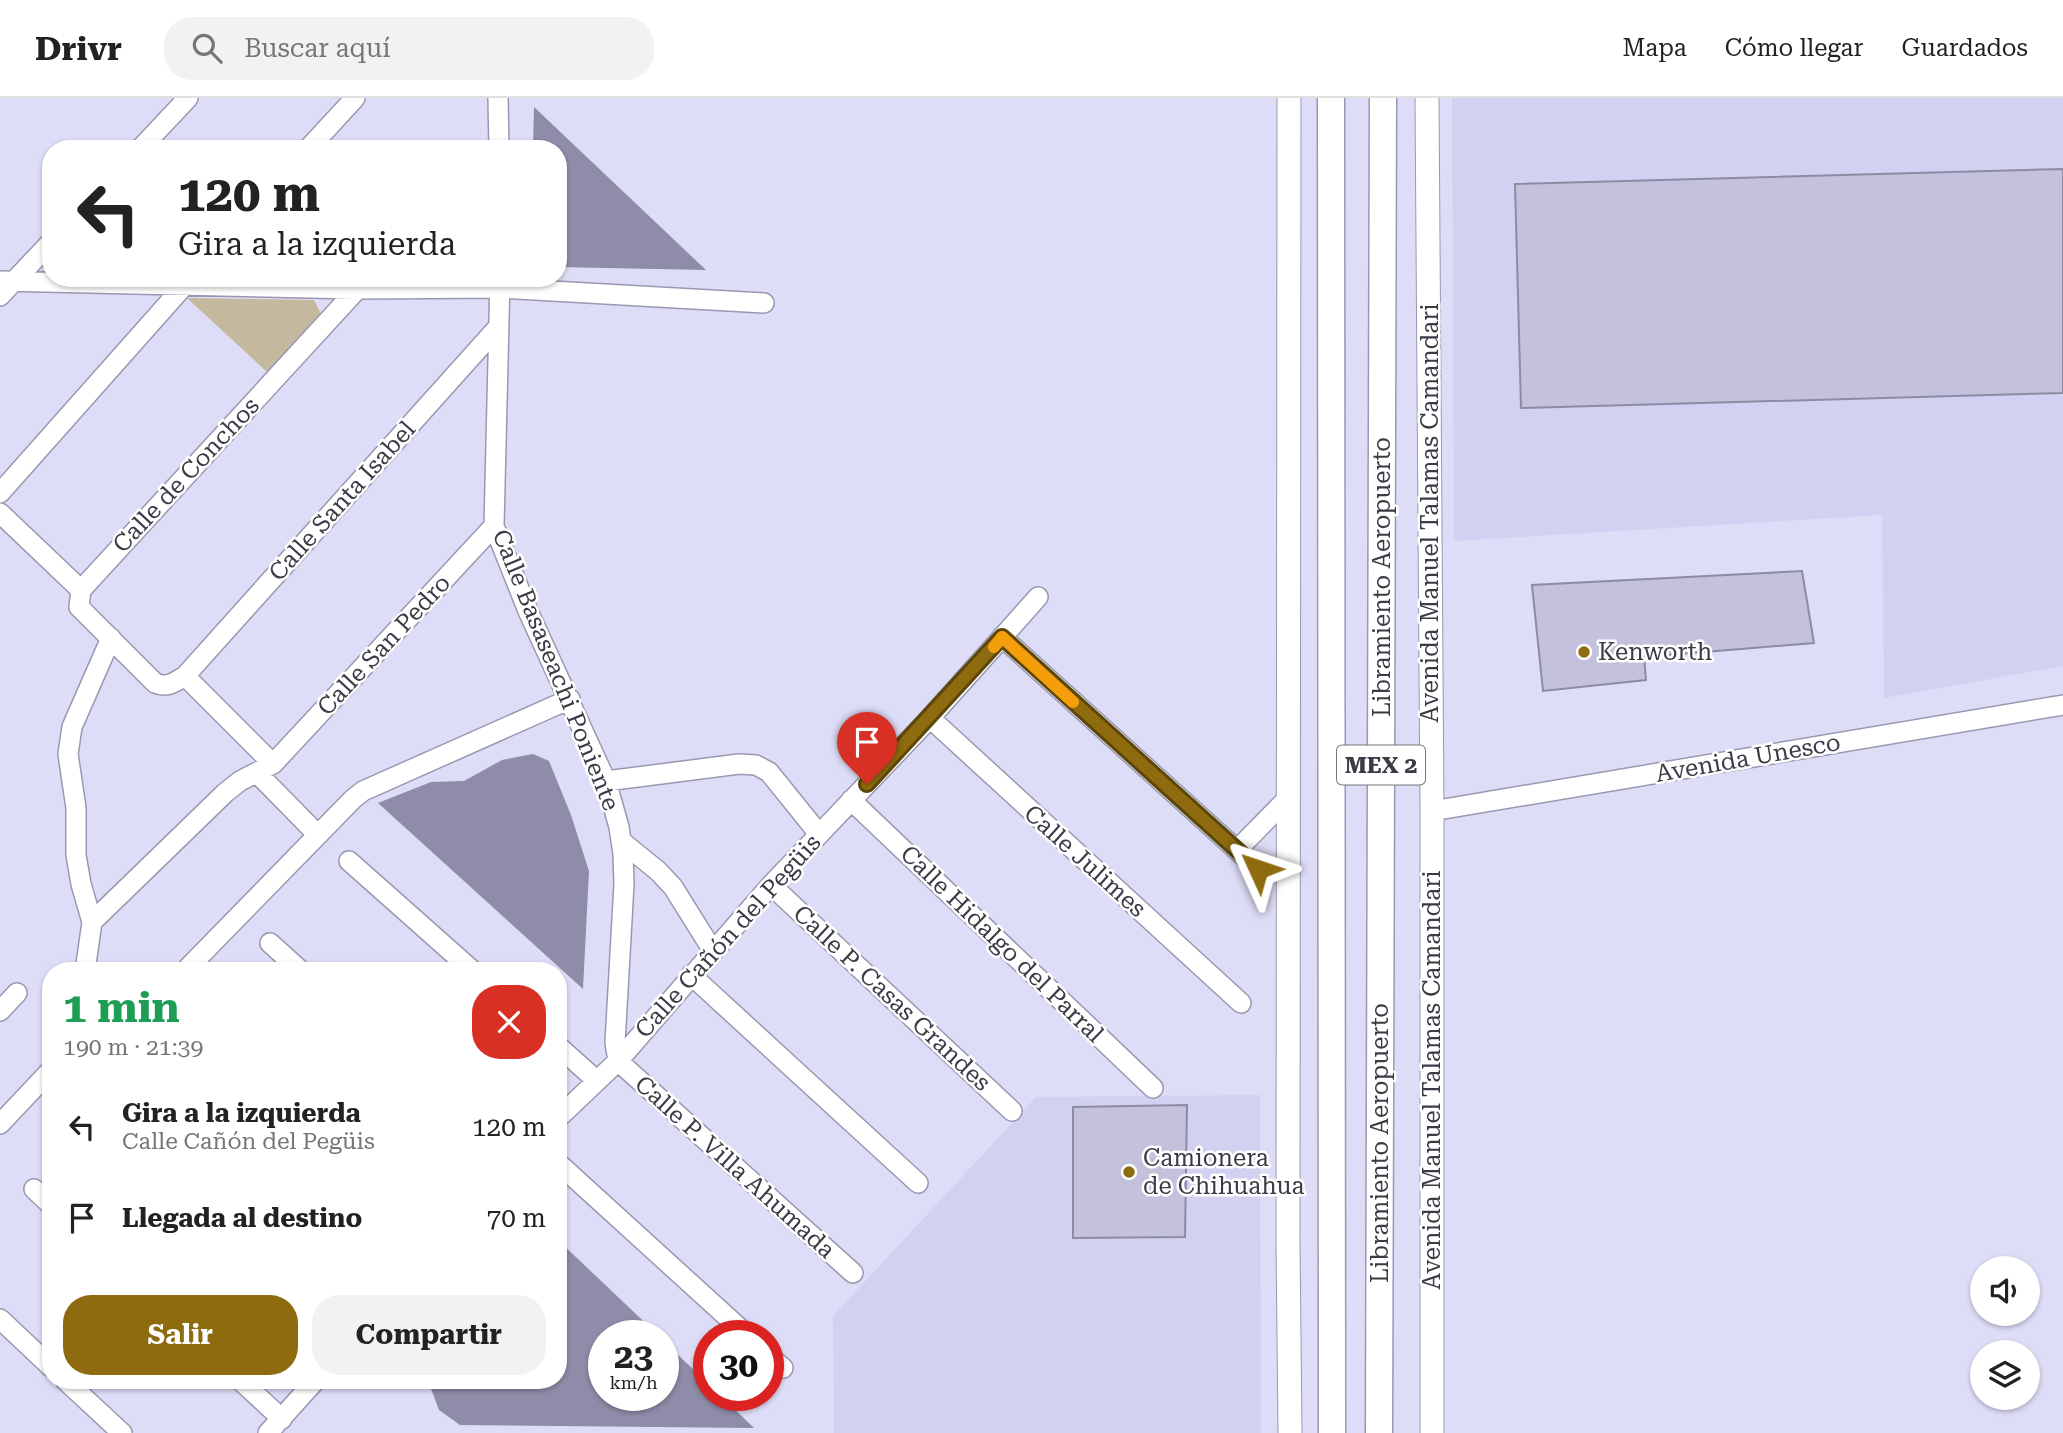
<!DOCTYPE html>
<html lang="es">
<meta charset="utf-8">
<style>
body{margin:0;font-family:"Roboto Serif",serif;background:#f2f2f2;color:#222;height:100vh;display:flex;flex-direction:column;font-size:26px;white-space:nowrap}
*{box-sizing:border-box;margin:0}
p{font-size:23px;color:#767676}
.icon{flex:none;width:38px;height:38px;fill:none;stroke:currentColor;stroke-width:2;stroke-linecap:round;stroke-linejoin:round}
.map{position:relative;flex:1;overflow:hidden}
.details{position:absolute;left:42px;top:864px;width:525px;height:427px;display:flex;flex-direction:column;background:#fff;border-radius:28px;box-shadow:0 2px 5px #0004}
.details>*{flex:none}
.top-card{position:absolute;left:42px;top:42px;width:525px;height:147px;border-radius:28px;box-shadow:0 2px 5px #0004;background:#fff;color:#222;overflow:hidden}
.controls{position:absolute;left:1970px;top:1158px;display:grid;gap:14px}
.controls a{display:grid;place-items:center;width:70px;height:70px;border-radius:50%;background:#fff;box-shadow:0 2px 5px #0004;font-size:35px}
.speed{position:absolute;left:588px;top:1222px;display:flex;gap:14px;font-size:35px;font-weight:700;text-align:center}
.speed>*{display:grid;place-content:center;width:91px;height:91px;border-radius:50%;background:#fff;box-shadow:0 2px 5px #0004;line-height:1}
.speed small{font-size:18px;font-weight:400}
.speed .limit{border:10px solid #d22;background:#fff;color:#111}
.pin{position:absolute;display:grid;place-items:center;width:60px;height:60px;color:#fff;margin:-72px -30px;border-radius:50% 50% 50% 0;rotate:-45deg;box-shadow:0 0 7px #0007}
.pin .icon{rotate:45deg}
.me{position:absolute;width:77px;margin:-38px;rotate:312deg;stroke-linejoin:round;filter:drop-shadow(0 0 5px #0008)}
.turn{display:flex;align-items:center;gap:24px;height:147px;padding:0 21px;font-size:32px}
.turn .icon{width:91px;height:91px;stroke-width:2.5}
.turn b{display:block;font-size:49px;line-height:60px}
.round{display:grid;place-items:center;flex:none;width:74px;height:74px;border-radius:28px;background:#f2f2f2}
.head{display:flex;align-items:center;justify-content:space-between;height:119px;padding:0 21px}
h1{font-size:42px;font-weight:700;line-height:52px;color:#1e9e55}
.button{display:flex;gap:14px;margin-top:auto;padding:14px 21px}
.button a{flex:1;height:80px;border-radius:28px;background:#8e6b0f;color:#fff;font-size:28px;font-weight:700;line-height:80px;text-align:center}
.button a+a{background:#f2f2f2;color:#222}
ul{padding:0;list-style:none}
li{display:flex;align-items:center;gap:21px;height:91px;padding:0 21px}
li div{flex:1}
li b{display:block;font-size:26px}
li em{font-style:normal}
header{display:flex;align-items:center;gap:42px;box-sizing:border-box;height:98px;padding:0 35px;background:#fff;border-bottom:2px solid #e0e0e0}
header strong{font-size:33px}
nav{display:flex;gap:38px;margin-inline-start:auto;font-size:24px}
.search{width:490px;height:63px;background:#f2f2f2;display:flex;align-items:center;gap:18px;box-sizing:border-box;padding:0 24px;border-radius:28px;color:#767676;font-size:26px}
.map>svg:first-child{display:block}
.built{fill:#d3d1f2}
.green{fill:#c4b89f}
.water{fill:#8e8ca8}
.building{fill:#c3c1db;stroke:#8d8ba4;stroke-width:2}
.lines{fill:none;stroke-linecap:round;stroke-linejoin:round}
.minor-casing{stroke:#9a98b1;stroke-width:22}
.major-casing{stroke:#9a98b1;stroke-width:25}
.highway-casing{stroke:#9a98b1;stroke-width:29}
.minor{stroke:#fff;stroke-width:19}
.major{stroke:#fff;stroke-width:23}
.highway{stroke:#fff;stroke-width:26}
.route-casing{stroke:#5c460a;stroke-width:18}
.route{stroke:#8e6b0f;stroke-width:12}
.slow{stroke:#f59e0b;stroke-width:12}
.poi-dot{fill:#8e6b0f;stroke:#fff;stroke-width:2.5}
.labels{text-anchor:middle;stroke-width:5;stroke-linejoin:round;paint-order:stroke}
.shield{fill:#fff;stroke:#76767d;stroke-width:2}
.shield-label{font-size:23px;font-weight:bold;fill:#3b3b45}
.street-label{font-size:24px;fill:#3b3b45;stroke:#fff}
.poi-label{font-size:24px;fill:#3b3b45;stroke:#fff;text-anchor:start}
</style>
<header>
<strong>Drivr</strong>
<div class="search"><svg class="icon" aria-label="search" viewBox="0 0 24 24"><circle cx="10" cy="10" r="6"/><path d="M15 15l6 6"/></svg>Buscar aquí</div>
<nav><a>Mapa</a><a>Cómo llegar</a><a>Guardados</a></nav>
</header>
<div class="map">
<svg width="2063" height="1335" viewBox="0 0 2063 1335">
<rect width="100%" height="100%" fill="#deddf7"/>
<path class="built" d="M1452 0H2063V568L1884 600 1882 417 1454 443Z
M1260 997 1261 1335H834L833 1218 1036 999Z"/>
<path class="green" d="M187 200 314 202 321 216 267 274Z"/>
<path class="water" d="M534 9 706 172 558 169V51H533Z
M533 656 549 663 571 717 589 773 583 891 378 705 431 684 464 683 502 662Z
M558 1142 658 1237H604V1297H663V1243L709 1286V1297H720L754 1330 460 1327 439 1312 428 1283H558Z"/>
<path class="building" d="M2063 71V295L1521 310 1515 86Z
M1802 473 1814 545 1644 559 1646 582 1543 593 1532 487Z
M1187 1007 1185 1139 1073 1140V1009Z"/>
<g class="lines">
<g class="minor-casing">
<path id="minor" d="M498 0 499 51
M140 51 188 0
M308 51 355 0
M500 180 494 428 528 513 606 683 619 729 623 756 624 786 615 945 618 963 853 1175
M0 183 356 191 500 190 764 205
M0 198 51 144
M0 395 190 181
M0 415 81 492
M81 492 79 509 155 585C167 590 174 585 185 578L499 228
M81 492 362 186
M1002 539 1258 771
M185 578 273 666
M930 620 1241 905
M257 675 318 737
M606 683 739 666 756 667 769 674 819 736
M851 702 1153 990
M1432 713 2063 607
M621 743 658 773 673 789 713 853
M1237 752 1288 700
M349 763 473 873
M771 787 1012 1013
M92 824 225 695 240 683 273 666 494 428
M270 845 301 873
M85 873 92 824 81 786 76 757V710L68 656 72 629 111 540
M185 873 353 701 363 693 570 601
M691 877 918 1085
M0 913 17 895
M558 948 596 982
M558 1020 618 963 771 787 930 620 1038 499
M0 1026 51 972
M558 1065 747 1237
M34 1091 51 1107
M0 1221 51 1269
M768 1257 783 1270
M66 1283 122 1335
M241 1283 282 1321
M268 1335 315 1283"/>
</g>
<g class="major-casing">
<path id="major" d="M1289 0 1288 1144 1290 1335
M1427 0 1432 713V1335"/>
</g>
<g class="highway-casing">
<path id="highway" d="M1331 0 1332 1335
M1379 1335 1383 0"/>
</g>
<use href="#minor" class="minor"/>
<use href="#major" class="major"/>
<use href="#highway" class="highway"/>
</g>
<g class="lines">
<g class="route-casing">
<path id="route" d="M867 686 1002 539 1258 771"/>
</g>
<use href="#route" class="route"/>
<path class="slow" d="M994 549 1002 539 1073 604"/>
</g>
<g class="poi-dot">
<circle cx="1584" cy="554" r="7"/>
<circle cx="1129" cy="1074" r="7"/>
</g>
<g class="labels">
<rect class="shield" x="1337" y="647.5" width="88" height="39" rx="5"/>
<g class="shield-label">
<text x="1381" y="675">MEX 2</text>
</g>
<g class="street-label">
<text transform="translate(186 377) rotate(-47)" y="8">Calle de Conchos</text>
<text transform="translate(342 403) rotate(-48)" y="8">Calle Santa Isabel</text>
<text transform="translate(1430 415) rotate(-90)" y="8">Avenida Manuel Talamas Camandari</text>
<text transform="translate(1382 479) rotate(-90)" y="8">Libramiento Aeropuerto</text>
<text transform="translate(384 547) rotate(-47)" y="8">Calle San Pedro</text>
<text transform="translate(556 572) rotate(68)" y="8">Calle Basaseachi Poniente</text>
<text transform="translate(1748 660) rotate(-10)" y="8">Avenida Unesco</text>
<text transform="translate(1085 763) rotate(42)" y="8">Calle Julimes</text>
<text transform="translate(728 838) rotate(-48)" y="8">Calle Cañón del Pegüis</text>
<text transform="translate(1002 846) rotate(44)" y="8">Calle Hidalgo del Parral</text>
<text transform="translate(892 900) rotate(43)" y="8">Calle P. Casas Grandes</text>
<text transform="translate(1432 982) rotate(-90)" y="8">Avenida Manuel Talamas Camandari</text>
<text transform="translate(1380 1045) rotate(-90)" y="8">Libramiento Aeropuerto</text>
<text transform="translate(735 1069) rotate(42)" y="8">Calle P. Villa Ahumada</text>
</g>
<g class="poi-label">
<text x="1598" y="562">Kenworth</text>
<text x="1143" y="1068">Camionera<tspan x="1143" dy="28">de Chihuahua</tspan></text>
</g>
</g>
</svg>
<div class="controls">
<a><svg class="icon" aria-label="sound" viewBox="0 0 24 24"><path d="M4 9h4l5-4v14l-5-4H4zM17 9q2 3 0 6"/></svg></a>
<a><svg class="icon" aria-label="layers" viewBox="0 0 24 24"><path d="M12 4l9 5-9 5-9-5zM3 14l9 5 9-5"/></svg></a>
</div>
<div class="speed"><div>23<small>km/h</small></div><div class="limit">30</div></div>
<div class="pin" style="left:867px;top:686px;background:#d93025"><svg class="icon" aria-label="arrive" viewBox="0 0 24 24"><path d="M6 21V4h12l-3 4 3 4H6"/></svg></div>
<svg class="me" style="left:1258px;top:771px" viewBox="-20 -20 40 40"><path d="M0-17L14 15 0 8-14 15z" fill="#8e6b0f" stroke="#fff" stroke-width="4"/></svg>
<div class="top-card">
<div class="turn"><svg class="icon" aria-label="left" viewBox="0 0 24 24"><path d="M17 20v-9H6M10 6l-5 5 5 5"/></svg><div><b>120 m</b>Gira a la izquierda</div></div>
</div>
<section class="details">
<div class="head"><div><h1>1 min</h1><p>190 m · 21:39</p></div><a class="round" style="background:#d93025;color:#fff"><svg class="icon" aria-label="close" viewBox="0 0 24 24"><path d="M6 6l12 12M18 6L6 18"/></svg></a></div>
<ul>
<li><svg class="icon" aria-label="left" viewBox="0 0 24 24"><path d="M17 20v-9H6M10 6l-5 5 5 5"/></svg><div><b>Gira a la izquierda</b><p>Calle Cañón del Pegüis</p></div><em>120 m</em></li>
<li><svg class="icon" aria-label="arrive" viewBox="0 0 24 24"><path d="M6 21V4h12l-3 4 3 4H6"/></svg><div><b>Llegada al destino</b></div><em>70 m</em></li>
</ul>
<div class="button"><a>Salir</a><a>Compartir</a></div>
</section>
</div>
